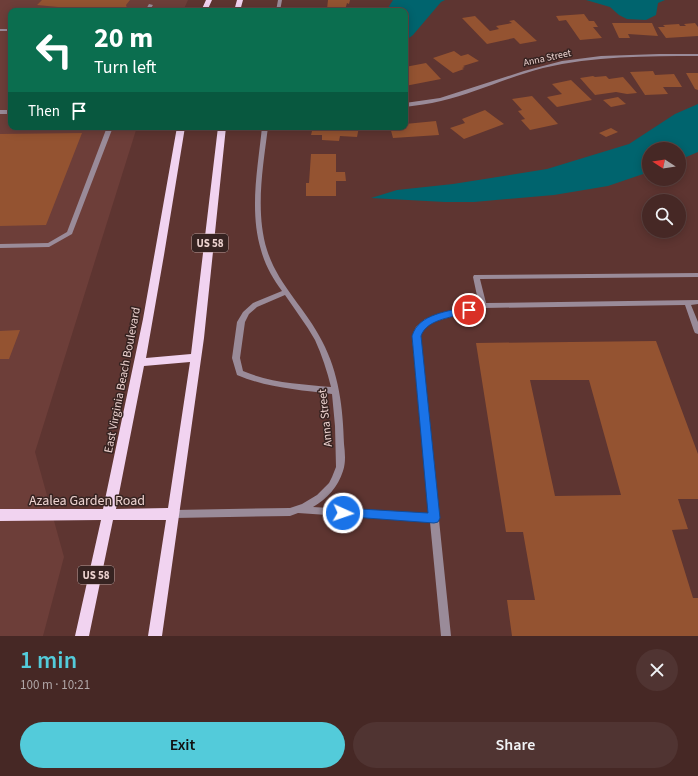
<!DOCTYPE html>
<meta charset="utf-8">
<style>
body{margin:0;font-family:"Source Sans 3",sans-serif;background:#503432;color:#f1f3f6;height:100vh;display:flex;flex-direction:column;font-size:15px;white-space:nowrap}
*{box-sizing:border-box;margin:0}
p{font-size:13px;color:#b0a6a7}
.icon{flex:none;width:22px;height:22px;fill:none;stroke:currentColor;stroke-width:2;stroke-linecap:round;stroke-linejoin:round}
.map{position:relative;height:636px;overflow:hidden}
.details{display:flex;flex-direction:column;background:#462825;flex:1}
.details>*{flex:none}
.top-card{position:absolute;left:8px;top:8px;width:400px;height:122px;border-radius:8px;box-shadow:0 2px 10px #0003,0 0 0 1px #5e4442;background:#0b6e4f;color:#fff;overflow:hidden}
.needle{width:26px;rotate:282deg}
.buttons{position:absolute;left:642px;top:142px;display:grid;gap:8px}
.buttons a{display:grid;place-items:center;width:44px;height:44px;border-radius:50%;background:#462825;box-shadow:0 2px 10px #0003,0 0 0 1px #5e4442;font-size:20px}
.pin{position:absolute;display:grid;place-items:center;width:34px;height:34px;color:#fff;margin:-17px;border:2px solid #fff;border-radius:50%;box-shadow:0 1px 4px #0007}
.me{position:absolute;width:44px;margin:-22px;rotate:93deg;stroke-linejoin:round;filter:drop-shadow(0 0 3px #0008)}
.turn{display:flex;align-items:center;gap:14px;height:84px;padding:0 20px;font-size:18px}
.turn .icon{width:52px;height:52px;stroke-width:2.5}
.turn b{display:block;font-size:28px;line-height:34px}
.then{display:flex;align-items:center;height:38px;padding:0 20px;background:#0003;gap:8px;font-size:15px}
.round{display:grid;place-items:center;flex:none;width:42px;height:42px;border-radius:21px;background:#503432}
.head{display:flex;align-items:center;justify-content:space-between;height:68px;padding:0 20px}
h1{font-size:24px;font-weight:600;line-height:30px;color:#53cbda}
.cta{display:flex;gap:8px;margin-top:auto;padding:8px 20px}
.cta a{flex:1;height:46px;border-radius:24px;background:#53cbda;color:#111;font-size:16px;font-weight:600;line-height:46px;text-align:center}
.cta a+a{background:#503432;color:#f1f3f6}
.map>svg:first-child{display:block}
.built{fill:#6d3e39}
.water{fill:#00646e}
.building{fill:#945331;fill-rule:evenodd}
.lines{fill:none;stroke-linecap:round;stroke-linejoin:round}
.minor{fill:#9a8b99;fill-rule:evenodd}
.major{fill:#f1d3f0;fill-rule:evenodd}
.route{fill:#1a73e8;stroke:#114b97}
.labels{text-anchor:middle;stroke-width:3;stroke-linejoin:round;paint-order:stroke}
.far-street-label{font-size:10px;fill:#ecd2cf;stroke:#362321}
.shield{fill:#362321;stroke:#b59e9b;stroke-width:1}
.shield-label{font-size:11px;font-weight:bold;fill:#ecd2cf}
.street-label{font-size:12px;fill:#ecd2cf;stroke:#362321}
.near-street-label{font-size:14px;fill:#ecd2cf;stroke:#362321}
</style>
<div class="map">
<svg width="698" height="636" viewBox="0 0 698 636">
<rect width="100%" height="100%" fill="#5e3531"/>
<path class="built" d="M0 0H188L183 11H11V127H137L35 452 64 557 43 636H0Z"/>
<path class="water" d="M393 0H445L441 2 413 35 405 41V11H386Z
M586 0H665L658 3 656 15 646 20 627 19 619 15 610 7Z
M698 104V152L679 160V149H649V172L608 186 554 195 474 202H445L371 198 397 190 453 184 547 169 629 144 675 114Z"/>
<path class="building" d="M42 0H130L126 5 128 11H77L79 9 37 5Z
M328 0H350L349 4 347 3 345 10 327 9Z
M584 14 589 21H594L598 27H593L602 38 580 40 566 20 559 21 556 16Z
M475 16 490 31 499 29 496 26 512 23 509 21 514 20 537 41 520 44 514 38 487 44 462 18Z
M612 23H652L658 36 628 34 630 38H619Z
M695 23 698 27V36L666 38 658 27H665L663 25 679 24 680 26H686L684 24Z
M454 51 461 56 468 54 479 61 463 66 465 67 462 68 464 69 453 73 433 58Z
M426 63 441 79 405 86V67Z
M653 71 655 75 674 74 682 87H663L668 94 645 95 630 72Z
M686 73H698V90L695 89Z
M593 76 595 77 606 76 609 79 623 77 637 93 627 94 616 92 595 95 580 78Z
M571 80 592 100 557 107 547 97 562 94 552 84Z
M532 96 558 124 530 130 521 120 525 119 518 111 522 110 512 99Z
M618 97 626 104 611 107 603 100Z
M485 110 504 124 464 139 450 128 465 123 462 119Z
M436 121 439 135 393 138 390 127H405V124Z
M313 127H359L357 137 340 136 339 141 322 140V135H311Z
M611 128 618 132 606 137 599 133Z
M82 133 46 225 0 226V134Z
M311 154H336V172H345L346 181H336V196H306V183H309Z
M20 330 9 359H0V331Z
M656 341 698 454V499H678L688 529 672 530 693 598H698V636H512L507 600H535L523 532H506L476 343ZM530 380H589L621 495 555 496Z"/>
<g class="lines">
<path class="minor" d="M278 0H282L280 11H276Z
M149 4 153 5 149 11H145Z
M0 29H11V31H0Z
M659 54H698V56C646 56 594 56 543 68 508 77 476 93 441 101 429 104 417 105 405 107V103L440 98 524 71 562 61 601 56Z
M0 110H11V114H0Z
M107 127H113L72 234 49 247 0 248V244L48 243 67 232Z
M262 127H268C263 167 255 211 267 250 278 285 306 309 322 341 339 373 343 408 344 444 345 453 346 462 343 471 338 487 327 499 313 507L429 514 412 336 416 327 425 319 479 305 473 277 474 275 698 273V277L480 279 486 303 698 300V304L691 305 698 322V334L695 333 694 331 685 305 483 308 429 323 422 330 420 336 451 636H441L430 522 298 513 290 516 174 518 171 517 170 514 171 511 174 510 290 508 302 504 317 495 329 483 332 477 336 467 335 426 332 394C299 390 268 388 237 375L232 358 237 322 243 312 253 303 282 291C273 279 265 265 261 250 249 210 258 167 262 127ZM285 295C295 310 306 324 315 340 322 355 327 371 331 387 301 384 271 383 243 371L240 358 245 322 249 314 257 307Z"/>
<path class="major" d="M206 0H212L207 11H201Z
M237 0H243L240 11H234Z
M177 127H185L164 255 146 358 191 354 218 127H226L204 338 162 636H148L166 520H113L89 636H75L101 520 0 521V509H103L143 319ZM190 362 168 508 116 509 144 366Z"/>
</g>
<path class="route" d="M469 306 472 307 473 310 472 312C456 317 427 318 421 336L440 518 438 522 434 523 339 516 338 513 339 509 343 508 428 513 412 336C419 313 448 312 469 306Z"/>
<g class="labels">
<g class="far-street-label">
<text transform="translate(547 57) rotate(-12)" y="4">Anna Street</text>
</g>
<g class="shield">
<rect x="192" y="234" width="36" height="18" rx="3"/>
<rect x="78" y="566" width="36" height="18" rx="3"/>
</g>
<g class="shield-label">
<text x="210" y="247">US 58</text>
<text x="96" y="579">US 58</text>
</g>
<g class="street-label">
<text transform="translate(122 380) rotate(-79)" y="4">East Virginia Beach Boulevard</text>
<text transform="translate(325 418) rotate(-96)" y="4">Anna Street</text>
</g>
<g class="near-street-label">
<text x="87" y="505">Azalea Garden Road</text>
</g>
</g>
</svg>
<div class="buttons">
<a><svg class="needle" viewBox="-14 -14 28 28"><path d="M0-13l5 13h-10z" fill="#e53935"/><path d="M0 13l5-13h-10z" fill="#b0a6a7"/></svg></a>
<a><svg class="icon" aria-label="search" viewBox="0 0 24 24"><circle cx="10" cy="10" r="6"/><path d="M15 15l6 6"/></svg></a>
</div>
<div class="pin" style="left:469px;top:310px;background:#d93025"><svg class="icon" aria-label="arrive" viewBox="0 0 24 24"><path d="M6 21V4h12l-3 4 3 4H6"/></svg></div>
<svg class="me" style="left:343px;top:513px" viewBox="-20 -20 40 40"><circle r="17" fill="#1a73e8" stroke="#fff" stroke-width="3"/><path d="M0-11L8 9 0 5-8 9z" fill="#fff"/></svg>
<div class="top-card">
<div class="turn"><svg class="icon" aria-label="left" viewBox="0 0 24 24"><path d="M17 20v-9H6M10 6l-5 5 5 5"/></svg><div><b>20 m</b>Turn left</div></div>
<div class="then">Then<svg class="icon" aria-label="arrive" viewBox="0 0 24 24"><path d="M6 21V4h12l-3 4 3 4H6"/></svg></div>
</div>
</div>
<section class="details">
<div class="head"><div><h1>1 min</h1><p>100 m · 10:21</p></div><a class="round"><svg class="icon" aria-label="close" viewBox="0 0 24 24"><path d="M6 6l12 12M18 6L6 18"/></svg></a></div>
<div class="cta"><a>Exit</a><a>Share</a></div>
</section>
